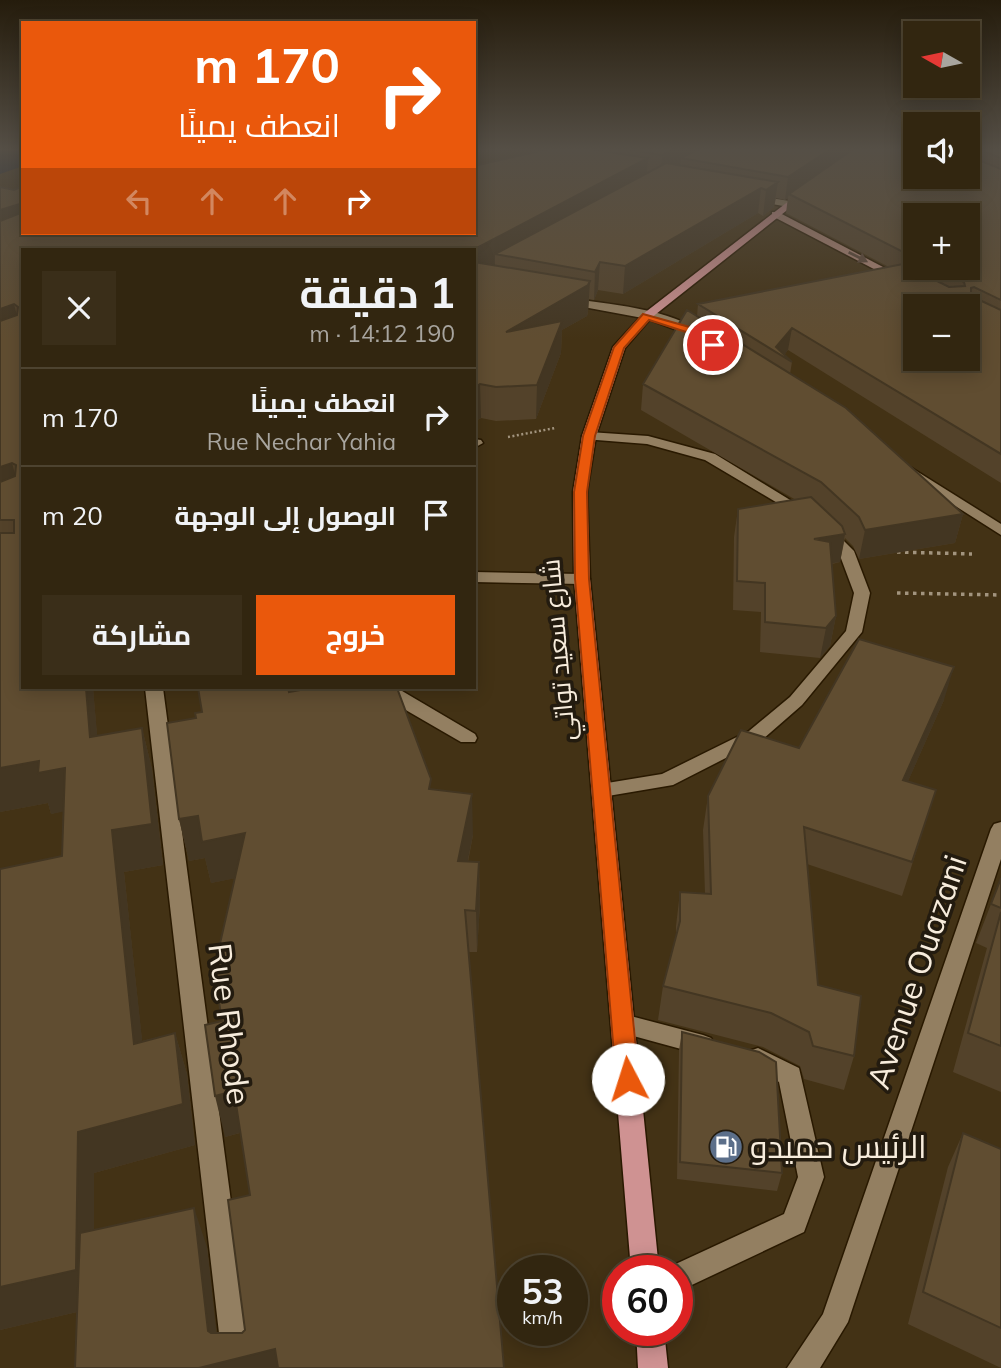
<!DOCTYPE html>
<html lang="ar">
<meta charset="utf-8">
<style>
body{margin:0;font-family:Mulish,Cairo,sans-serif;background:#3a2e19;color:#f1f3f6;direction:rtl;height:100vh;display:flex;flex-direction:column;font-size:26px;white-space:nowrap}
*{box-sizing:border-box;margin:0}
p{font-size:23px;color:#a8a59f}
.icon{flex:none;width:38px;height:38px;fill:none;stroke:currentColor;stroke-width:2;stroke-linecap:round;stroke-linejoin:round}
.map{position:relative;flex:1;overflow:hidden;direction:ltr}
.side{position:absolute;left:21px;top:248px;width:455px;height:441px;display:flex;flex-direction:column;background:#322610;border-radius:0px;box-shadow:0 4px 18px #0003,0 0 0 2px #4d4330;direction:rtl}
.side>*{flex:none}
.banner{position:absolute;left:21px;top:21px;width:455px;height:214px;border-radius:0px;box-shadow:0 4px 18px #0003,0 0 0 2px #4d4330;direction:rtl;background:#ea580c;color:#fff;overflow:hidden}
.needle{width:46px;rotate:279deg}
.tools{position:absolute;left:903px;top:21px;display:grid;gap:14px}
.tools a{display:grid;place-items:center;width:77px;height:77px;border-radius:0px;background:#322610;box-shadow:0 4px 18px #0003,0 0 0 2px #4d4330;font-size:35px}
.speed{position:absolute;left:497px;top:1255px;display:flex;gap:14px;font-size:35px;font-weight:700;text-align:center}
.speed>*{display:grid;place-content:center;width:91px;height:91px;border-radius:50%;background:#322610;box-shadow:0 4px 18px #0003,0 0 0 2px #4d4330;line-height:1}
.speed small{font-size:18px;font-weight:400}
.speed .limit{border:10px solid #d22;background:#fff;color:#111}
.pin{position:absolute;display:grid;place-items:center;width:60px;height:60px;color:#fff;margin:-30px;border:4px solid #fff;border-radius:50%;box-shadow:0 2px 7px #0007}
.me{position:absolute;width:77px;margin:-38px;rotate:355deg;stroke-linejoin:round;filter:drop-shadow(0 0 5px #0008)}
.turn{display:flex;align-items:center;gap:24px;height:147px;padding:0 21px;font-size:32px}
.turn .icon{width:91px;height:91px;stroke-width:2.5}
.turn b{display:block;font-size:49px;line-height:60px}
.lanes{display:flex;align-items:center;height:66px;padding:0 21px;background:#0003;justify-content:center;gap:35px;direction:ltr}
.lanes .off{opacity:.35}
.round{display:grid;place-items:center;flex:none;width:74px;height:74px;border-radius:0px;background:#3a2e19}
.summary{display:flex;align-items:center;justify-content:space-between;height:119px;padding:0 21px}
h1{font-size:42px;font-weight:700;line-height:52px}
.cta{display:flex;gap:14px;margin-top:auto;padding:14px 21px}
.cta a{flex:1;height:80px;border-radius:0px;background:#ea580c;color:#fff;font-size:28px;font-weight:700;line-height:80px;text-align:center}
.cta a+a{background:#3a2e19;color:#f1f3f6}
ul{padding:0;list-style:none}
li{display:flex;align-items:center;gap:21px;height:98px;padding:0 21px;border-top:2px solid #4d4330}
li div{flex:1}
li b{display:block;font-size:26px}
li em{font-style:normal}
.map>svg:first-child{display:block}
.water{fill:#081833}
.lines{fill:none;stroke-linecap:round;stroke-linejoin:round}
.lane-casing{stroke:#291900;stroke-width:3}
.street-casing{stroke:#291900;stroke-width:3}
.secondary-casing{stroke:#291900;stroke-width:3}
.primary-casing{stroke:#291900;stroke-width:3}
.path-far1{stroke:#a2947e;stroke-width:2.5;stroke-dasharray:2 2.5;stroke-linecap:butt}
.path{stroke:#a2947e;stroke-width:3.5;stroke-dasharray:3.5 4.5;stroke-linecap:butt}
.lane{fill:#937f61;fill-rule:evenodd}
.street{fill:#937f61;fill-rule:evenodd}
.secondary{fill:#b1887a;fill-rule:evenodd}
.primary{fill:#cf9292;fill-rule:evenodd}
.wall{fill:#53422a;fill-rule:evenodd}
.shaded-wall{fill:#433622}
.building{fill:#604d31;stroke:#433622;stroke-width:2;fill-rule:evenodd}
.oneway{fill:#5c473a}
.route{fill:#ea580c;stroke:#983908;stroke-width:2}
.labels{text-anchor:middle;stroke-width:7;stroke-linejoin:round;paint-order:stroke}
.street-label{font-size:26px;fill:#f7ecdc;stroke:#231b0f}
.near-street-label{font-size:32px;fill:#f7ecdc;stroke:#231b0f}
.near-poi-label{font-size:32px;fill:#f7ecdc;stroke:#231b0f;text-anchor:start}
</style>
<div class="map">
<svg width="1001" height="1368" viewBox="0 0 1001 1368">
<rect width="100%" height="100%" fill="#433215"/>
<path class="water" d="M0 148H23V166L0 174Z"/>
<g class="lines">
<g class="lane-casing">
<path id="lane" d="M623 1014 703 1035 711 1038 715 1045 711 1052 703 1055 615 1031 611 1024 615 1017Z
M758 1048 799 1068 824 1177 804 1232 677 1292V1270H666L667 1268 784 1214 798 1177 779 1082 749 1065 746 1058 749 1051Z"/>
</g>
<g class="street-casing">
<path id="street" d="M753 195 789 201 794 204 789 207 750 200 749 198Z
M566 298C605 304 674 308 704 335L698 338 648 319 562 303V299Z
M589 432 648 436 715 454 813 514 806 518 801 517 705 460 647 444 584 439 582 436Z
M474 439 481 440 483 443 474 448Z
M910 467 1001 524V535L905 474V468Z
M827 528 832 529 854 551 870 593 862 632 802 705 763 739 673 785 602 797 595 795 592 790 595 785 662 774 749 731 790 697 846 631 854 593 839 553 820 532Z
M474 572 582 574 590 579 582 584 474 582Z
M145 688H163L253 1368H223Z
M379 688H397L475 734 477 738 475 742H461L385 698Z
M1001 822V859L848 1322 820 1368H787L823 1314 991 829 994 824Z"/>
</g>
<g class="secondary-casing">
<path id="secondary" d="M772 212H778L904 278 895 280 772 216Z"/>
</g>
<g class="primary-casing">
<path id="primary" d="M803 190 810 192 651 318 625 348 596 436 587 492 590 579 659 1270H631L574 579 573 492 582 436 613 347 643 314Z
M636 1330H664L668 1368H638Z"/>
</g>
<path class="path-far1" d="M508 437 555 428"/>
<path class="path" d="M897 552 972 554
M897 593 1001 595"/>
<use href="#lane" class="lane"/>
<use href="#street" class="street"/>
<use href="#secondary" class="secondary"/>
<use href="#primary" class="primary"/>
</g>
<path class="wall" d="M589 148H849L848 153 968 148H1001V483L788 350 784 355 792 362 790 374 963 514 955 543 859 559 853 546 845 538 840 562 832 564 836 616 830 646 820 658 760 652 761 612 733 610 734 537 738 509 796 500 641 410 643 384 697 316 698 304 889 267 786 213 788 197 785 200 776 198 774 207 763 216 758 213 623 294 598 290 594 300 589 299 588 312 587 316 562 330 561 353 536 419 496 421 481 418 474 422V250H23V688H93L97 736 142 728 152 769 163 865 124 872 142 1041 175 1033 187 1074 195 1145 94 1173V1230L207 1247 216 1333H242L245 1330 250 1195 240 1133 225 1137 222 1021 235 878 211 883 205 858 189 861 179 819 196 718 289 692 432 790 473 835 468 862H479L480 904 477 952H469L504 1368H75L77 1312 0 1330V869L62 856 63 811 51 814 48 803 0 812V187L23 233H474L589 149ZM915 215 968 268H915Z
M944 700 908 781 936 790 902 896 807 864 818 985 854 1056 844 1090 804 1079 800 1066 763 1047 658 1020 663 986 676 939V926L680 892 705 894 703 830 708 796 799 748Z
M1001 878V1092L953 1072 987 948 976 943Z
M682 1032 782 1173 777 1191 677 1179 679 1050Z
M963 1133 1001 1149V1368L908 1324 948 1167Z"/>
<path class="shaded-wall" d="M676 148H706L681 158 680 166 661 176 662 155Z
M832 148H849L848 156 789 194 788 197 785 200 788 177Z
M648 158 646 184 495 254V268L474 279V250Z
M778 182 774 207 763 216 766 190Z
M761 188 758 213 623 294 625 266Z
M23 203V233L0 241V210Z
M600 262 598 290 594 300 595 272Z
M590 281 588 312 587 316 562 330 561 353 536 419 537 385 506 332Z
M14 304 22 336 0 343V309Z
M792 328 788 350 783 357 776 347Z
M480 384 481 418 474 422V388Z
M12 463 22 499 0 508V467Z
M963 514 955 543 859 559 865 530Z
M845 534 840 562 808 567 814 539Z
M836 616 830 646 820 658 826 628Z
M954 667 944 700 894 813 903 780Z
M86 688H93L101 778 90 737Z
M142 728 152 769 163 865 124 872 147 1085 134 1044 112 830Z
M39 761 65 768 77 809 51 814 48 803 0 812V768Z
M472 794 473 835 459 903 458 861Z
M198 816 245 833 252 875 211 883 205 858 189 861 179 819Z
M479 862 480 904 477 952 476 911Z
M175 1033 187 1074 195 1145 94 1173V1308L0 1330V1287L78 1132Z
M234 1091 243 1132 225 1137 215 1096Z
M194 1208 207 1247 220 1363 275 1349 280 1368H199L208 1331Z"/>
<path class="building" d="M553 148H582L648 158 473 250H23V688H86L90 737 142 728 152 824 112 830 134 1044 175 1033 183 1104 78 1132 76 1270 0 1287V869L62 856 65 768 38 773 39 761 0 768V533H14V520H0V482L15 476 16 465 12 463 0 467V321L17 315 18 307 14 304 0 309V221L23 212V233H474V166Z
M618 148H676L662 155Z
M701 148H832L788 177 681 158Z
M855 148H915V177H968V148H972L969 149 971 157 1001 169V300L974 287 971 288V296L1001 310V454L792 328 776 347 792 362 698 304 903 264 949 287 965 286 964 282 935 268H968V215H915V258L789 194ZM915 306H968V359H915Z
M975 148H1001V158Z
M666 163 778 182 766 190 761 188 625 266 600 262 595 272 495 254Z
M23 186V203L0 210V187L14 190Z
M474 262 590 281 588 285 506 332 562 321 537 385 496 387 480 384 474 388Z
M687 310 846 408 963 514 865 530 859 517 821 482 643 384Z
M811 497 842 526 845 534 814 539 830 542 836 616 826 628 765 622V583L737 581 738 509Z
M859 639 954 667 903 780 936 790 912 862 804 827 818 985 861 996 854 1056 813 1046 809 1032 771 1013 663 986 680 921V892L711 894 708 796 741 730 799 748Z
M198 688H288L289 692 311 688H397L431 779 429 789 472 794 458 861 479 862 476 911 465 910 504 1368H278L275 1349 199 1368H75L80 1233 194 1208 208 1331 211 1333H242L245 1330 228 1200 250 1195 234 1091 215 1096 205 1025 222 1021 214 970 245 833 202 842 198 816 179 819 167 723 196 718 195 713 202 712Z
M1001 878V908L991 904Z
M1001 912V1046L968 1033Z
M682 1032 759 1052 776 1062 782 1173 680 1162Z
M963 1133 1001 1149V1328L923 1292Z"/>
<defs><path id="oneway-solid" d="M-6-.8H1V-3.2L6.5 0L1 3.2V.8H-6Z" transform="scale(1.75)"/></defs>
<use class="oneway" href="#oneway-solid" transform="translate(858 257) rotate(27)"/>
<linearGradient id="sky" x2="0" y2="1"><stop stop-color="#251c0c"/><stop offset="0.44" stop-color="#554f46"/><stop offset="1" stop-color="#554f46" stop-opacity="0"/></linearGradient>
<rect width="1001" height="339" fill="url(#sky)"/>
<path class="route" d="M643 314 693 328 718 345 709 347 686 332 649 320 624 348 595 436 587 492 589 579 639 1079 635 1086 628 1089 620 1086 616 1079 575 579 574 492 583 436 614 347Z"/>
<defs>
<g id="fuel-disc" transform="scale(1.75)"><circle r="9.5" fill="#5c6f8a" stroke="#231b0f"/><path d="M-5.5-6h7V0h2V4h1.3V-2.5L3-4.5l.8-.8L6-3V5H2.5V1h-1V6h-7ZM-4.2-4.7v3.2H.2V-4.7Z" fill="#fff"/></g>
</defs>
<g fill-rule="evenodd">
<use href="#fuel-disc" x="726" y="1147"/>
</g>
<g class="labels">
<g class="street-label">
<text transform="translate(558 650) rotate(-95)" y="9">شارع سعيد تواتي</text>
</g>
<g class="near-street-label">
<text transform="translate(917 972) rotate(-71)" y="11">Avenue Ouazani</text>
<text transform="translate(229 1024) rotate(83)" y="11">Rue Rhode</text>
</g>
<g class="near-poi-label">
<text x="750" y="1158">الرئيس حميدو</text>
</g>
</g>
</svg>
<div class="tools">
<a><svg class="needle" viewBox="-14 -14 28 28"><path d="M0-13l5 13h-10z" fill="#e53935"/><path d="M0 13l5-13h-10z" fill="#a8a59f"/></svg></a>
<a><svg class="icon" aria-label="sound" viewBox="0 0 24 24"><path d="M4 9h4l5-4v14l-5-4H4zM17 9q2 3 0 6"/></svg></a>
<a>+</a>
<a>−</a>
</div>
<div class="speed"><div>53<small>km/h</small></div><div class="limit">60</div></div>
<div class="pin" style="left:713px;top:345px;background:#d93025"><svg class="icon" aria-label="arrive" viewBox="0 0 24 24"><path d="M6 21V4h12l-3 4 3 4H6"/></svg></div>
<svg class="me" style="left:628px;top:1079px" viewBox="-20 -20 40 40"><circle r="19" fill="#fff"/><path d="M0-13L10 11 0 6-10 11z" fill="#ea580c"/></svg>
<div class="banner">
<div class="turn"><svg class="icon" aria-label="right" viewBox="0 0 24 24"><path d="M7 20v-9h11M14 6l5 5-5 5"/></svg><div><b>170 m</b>انعطف يمينًا</div></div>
<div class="lanes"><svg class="icon off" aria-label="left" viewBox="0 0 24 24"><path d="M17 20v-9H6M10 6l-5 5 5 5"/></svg><svg class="icon off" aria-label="ahead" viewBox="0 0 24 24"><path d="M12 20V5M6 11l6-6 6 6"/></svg><svg class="icon off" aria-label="ahead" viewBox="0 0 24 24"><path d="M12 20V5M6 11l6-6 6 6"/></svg><svg class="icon" aria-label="right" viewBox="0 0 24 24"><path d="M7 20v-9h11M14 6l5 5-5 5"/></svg></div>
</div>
<section class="side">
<div class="summary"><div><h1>1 دقيقة</h1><p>190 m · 14:12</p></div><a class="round"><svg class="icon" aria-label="close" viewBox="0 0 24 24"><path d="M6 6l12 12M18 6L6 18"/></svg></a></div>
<ul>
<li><svg class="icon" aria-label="right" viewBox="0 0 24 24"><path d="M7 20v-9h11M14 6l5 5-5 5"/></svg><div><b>انعطف يمينًا</b><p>Rue Nechar Yahia</p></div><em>170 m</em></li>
<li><svg class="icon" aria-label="arrive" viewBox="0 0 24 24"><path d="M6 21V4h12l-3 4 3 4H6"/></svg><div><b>الوصول إلى الوجهة</b></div><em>20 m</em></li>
</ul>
<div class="cta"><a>خروج</a><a>مشاركة</a></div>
</section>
</div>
